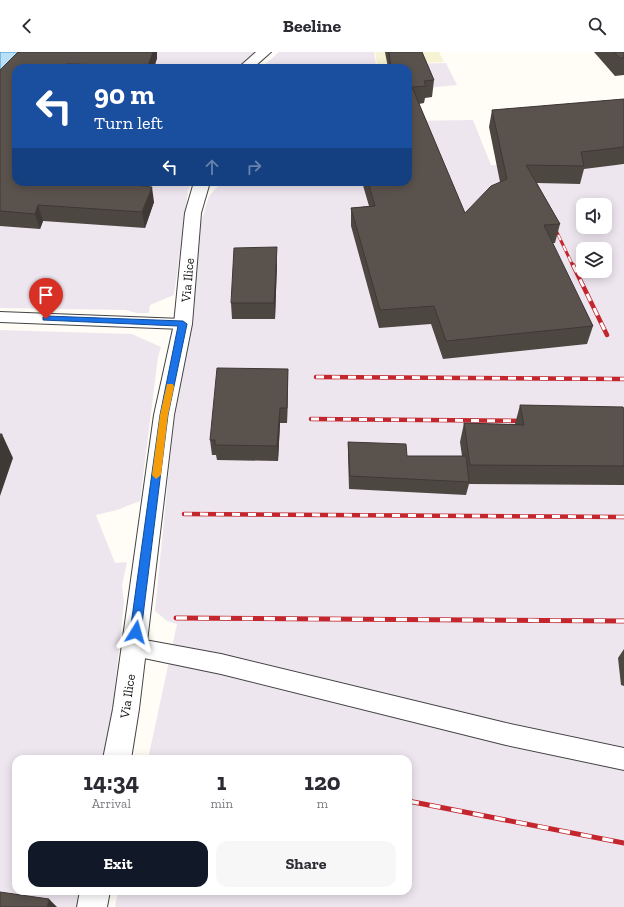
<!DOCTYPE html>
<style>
body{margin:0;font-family:"Zilla Slab",serif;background:#f7f7f7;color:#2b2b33;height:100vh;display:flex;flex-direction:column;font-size:15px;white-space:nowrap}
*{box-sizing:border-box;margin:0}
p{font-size:13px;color:#7c7c81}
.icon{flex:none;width:22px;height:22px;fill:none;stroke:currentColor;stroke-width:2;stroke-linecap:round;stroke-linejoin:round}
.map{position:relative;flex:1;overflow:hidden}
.side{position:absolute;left:12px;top:703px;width:400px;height:140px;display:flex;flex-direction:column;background:#fff;border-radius:12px;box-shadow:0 2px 10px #0003}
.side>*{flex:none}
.hud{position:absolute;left:12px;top:12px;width:400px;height:122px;border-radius:12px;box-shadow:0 2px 10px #0003;background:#1a4fa0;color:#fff;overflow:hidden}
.controls{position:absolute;left:576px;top:146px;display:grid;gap:8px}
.controls a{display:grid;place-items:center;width:36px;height:36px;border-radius:8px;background:#fff;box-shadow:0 2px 10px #0003;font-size:20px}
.pin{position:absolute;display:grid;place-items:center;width:34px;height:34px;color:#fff;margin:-41px -17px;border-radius:50% 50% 50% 0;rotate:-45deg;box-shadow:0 0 4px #0007}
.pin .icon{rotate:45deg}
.me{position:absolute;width:44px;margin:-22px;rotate:8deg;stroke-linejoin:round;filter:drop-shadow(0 0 3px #0008)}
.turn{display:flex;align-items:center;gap:14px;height:84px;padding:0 16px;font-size:18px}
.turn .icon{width:52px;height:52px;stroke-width:2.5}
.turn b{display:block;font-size:28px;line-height:34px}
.lanes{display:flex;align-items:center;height:38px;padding:0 16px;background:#0003;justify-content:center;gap:20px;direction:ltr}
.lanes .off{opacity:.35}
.eta{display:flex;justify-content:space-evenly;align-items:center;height:68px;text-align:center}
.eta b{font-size:24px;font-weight:700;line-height:28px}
.cta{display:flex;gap:8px;margin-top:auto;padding:8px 16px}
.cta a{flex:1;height:46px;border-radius:12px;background:#111827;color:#fff;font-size:16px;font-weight:700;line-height:46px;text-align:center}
.cta a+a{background:#f7f7f7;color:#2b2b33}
header{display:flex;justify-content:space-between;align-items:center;height:52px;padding:0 16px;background:#fff;font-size:18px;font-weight:700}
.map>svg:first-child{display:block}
.industrial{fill:#eee6ef;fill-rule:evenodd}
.farmland{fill:#f6f3d4}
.water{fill:#b9e0f7;stroke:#3f96cf}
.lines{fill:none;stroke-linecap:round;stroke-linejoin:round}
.lane-casing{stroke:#444;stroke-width:2}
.street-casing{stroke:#444;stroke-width:2}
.lane{fill:#fff;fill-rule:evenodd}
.street{fill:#fff;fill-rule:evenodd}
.rail-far2-casing{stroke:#c4262e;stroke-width:3}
.rail-far1-casing{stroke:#c4262e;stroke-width:4.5}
.rail-casing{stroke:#c4262e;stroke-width:5}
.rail-far2{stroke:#fff;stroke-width:2;stroke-dasharray:6;stroke-linecap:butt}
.rail-far1{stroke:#fff;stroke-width:3;stroke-dasharray:8;stroke-linecap:butt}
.rail{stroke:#fff;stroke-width:3.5;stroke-dasharray:11;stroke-linecap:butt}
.wall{fill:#4d4742}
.shaded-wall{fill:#3f3936}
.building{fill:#5a524d;stroke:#3f3936}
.route{fill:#1a73e8;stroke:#114b97}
.slow{fill:#f59e0b}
.labels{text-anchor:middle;stroke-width:4;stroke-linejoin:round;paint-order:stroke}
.street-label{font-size:13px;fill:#111;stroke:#fff}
</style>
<header><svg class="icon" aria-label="back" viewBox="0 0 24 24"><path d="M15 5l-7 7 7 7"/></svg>Beeline<svg class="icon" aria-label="search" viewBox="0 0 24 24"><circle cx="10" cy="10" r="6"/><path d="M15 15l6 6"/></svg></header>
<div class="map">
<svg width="624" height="855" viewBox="0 0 624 855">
<rect width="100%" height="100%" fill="#fffdf5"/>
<path class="industrial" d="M36 0H258L238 16H16V130H191L188 139 174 243 150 253 149 261H137L125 258 0 256V26Z
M279 0H374L376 13 446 11 457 33 408 38V16H261Z
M473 68 491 113H624V855H115L118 839H408V707H148L177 572 167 569 155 559 173 377 188 288 197 183 209 144 217 135V130H408V69ZM583 153H605V175H583ZM583 197H605V219H583Z
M0 278 132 282 161 295 158 305 140 449 117 458 96 463 115 511 127 510 122 534 124 550 107 707H16V839H82L78 855H0Z"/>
<path class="farmland" d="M375 0H439L444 10 377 13Z"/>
<path class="water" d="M0 0H36L0 26Z"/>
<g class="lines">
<g class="lane-casing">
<path id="lane" d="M0 260 183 267 188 268 191 272 188 276 183 277 0 270Z
M134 586 221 602 506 671 624 696V718L506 693 221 622 134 604 127 602 124 595 127 588Z"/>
</g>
<g class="street-casing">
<path id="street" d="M256 0H271L253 16H238Z
M194 130H210L201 161 192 272 174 363 139 657 131 707H103L113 657 154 363 174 272 185 161Z
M80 839H110L107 855H77Z"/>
</g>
<use href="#lane" class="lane"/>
<use href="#street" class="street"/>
<g class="rail-far2-casing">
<path id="rail-far2" d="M553 172 573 214"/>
</g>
<g class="rail-far1-casing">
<path id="rail-far1" d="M573 213 607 283
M316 325 624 327
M311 367 527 369
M184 462 624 465"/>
</g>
<g class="rail-casing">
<path id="rail" d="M176 566 624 569
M408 749 624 791"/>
</g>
<use href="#rail-far2" class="rail-far2"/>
<use href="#rail-far1" class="rail-far1"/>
<use href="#rail" class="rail"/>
</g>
<path class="wall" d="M18 0H157V6L154 16H16V130L142 134 154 150 145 176 43 169 40 177 0 174V18Z
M385 0H422L434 28 432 45 425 46 424 51 419 52 465 161 500 130 489 75 492 58 624 47V112L584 117 580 132 537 131 560 172 555 191H552L593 274 587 292 443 307 431 272 379 276 351 174V156L369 154 362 130H408V16H388Z
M594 0H624V23L615 24Z
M277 211 275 267H232L231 251Z
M288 317V332L287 371H280L278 409 217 408 216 403H212L210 388Z
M520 353 624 357V433L469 432 466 443 349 437 348 404V390L407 404H462L460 390 464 371 515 372Z
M624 597V634L621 633 618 606Z"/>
<path class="shaded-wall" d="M153 0H157V6L154 16H148V14Z
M67 12 68 16H64Z
M136 130H141L142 136 135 133Z
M152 135 154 150 145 176 142 160Z
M38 153 43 169 40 177 35 162Z
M277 195V211L275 267 274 251Z
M288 317V332L287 371V356Z
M280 356V371L278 409 277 394Z
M2 382 13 406 0 444V389Z
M49 847 57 855H47Z"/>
<path class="building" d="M18 0H153L148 14 67 12 64 16H16V97L13 102H16V130H136L135 133 152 135 142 160 38 153 35 162 0 159V18Z
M389 0H422L434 28 424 29 426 34 412 35 465 161 491 134 507 127 492 58 624 47V95L581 100 584 114 526 113 560 172 544 173 593 274 446 289 434 254 380 258 351 156 375 154 368 130H408V16H391Z
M614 0H624V6H620Z
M277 195 274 251H231L234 196Z
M217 316 288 317 287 356H280L277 394 215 393V388H210Z
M520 353 623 355 624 357V414L470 413 464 371 524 373Z
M0 382H2L0 389Z
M348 390 406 392 407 404H466L469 430 350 424Z
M0 840 49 847 47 855H0Z"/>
<path class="route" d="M46 264 183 269 187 272 168 363 141 580 139 583 136 585 132 583 130 580 160 363 178 274 43 268V265Z"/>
<path class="slow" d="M167 332H173L174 335 168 363 161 423 156 427 152 423 160 363Z"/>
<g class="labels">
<g class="street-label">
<text transform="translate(187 228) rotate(-85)" y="5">Via Ilice</text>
<text transform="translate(127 644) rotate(-82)" y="5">Via Ilice</text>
</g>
</g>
</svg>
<div class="controls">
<a><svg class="icon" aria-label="sound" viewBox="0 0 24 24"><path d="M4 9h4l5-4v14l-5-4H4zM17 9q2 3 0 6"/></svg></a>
<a><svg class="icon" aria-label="layers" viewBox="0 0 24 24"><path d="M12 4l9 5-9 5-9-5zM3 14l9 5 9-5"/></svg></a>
</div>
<div class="pin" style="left:46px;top:267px;background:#d93025"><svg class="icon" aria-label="arrive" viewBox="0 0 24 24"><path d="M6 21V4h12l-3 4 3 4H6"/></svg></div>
<svg class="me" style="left:136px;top:580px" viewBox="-20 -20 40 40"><path d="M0-17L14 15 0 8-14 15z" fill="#1a73e8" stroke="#fff" stroke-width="4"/></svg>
<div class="hud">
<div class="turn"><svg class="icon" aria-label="left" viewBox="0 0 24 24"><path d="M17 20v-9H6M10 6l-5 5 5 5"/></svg><div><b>90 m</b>Turn left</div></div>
<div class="lanes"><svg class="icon" aria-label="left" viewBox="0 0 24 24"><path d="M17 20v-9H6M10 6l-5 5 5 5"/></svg><svg class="icon off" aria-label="ahead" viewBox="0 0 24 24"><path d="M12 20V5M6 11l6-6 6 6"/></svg><svg class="icon off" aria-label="right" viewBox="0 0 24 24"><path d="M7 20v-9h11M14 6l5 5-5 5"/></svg></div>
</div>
<section class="side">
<div class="eta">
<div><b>14:34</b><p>Arrival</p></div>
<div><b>1</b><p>min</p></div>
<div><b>120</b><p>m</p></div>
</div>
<div class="cta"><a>Exit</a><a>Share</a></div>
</section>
</div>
